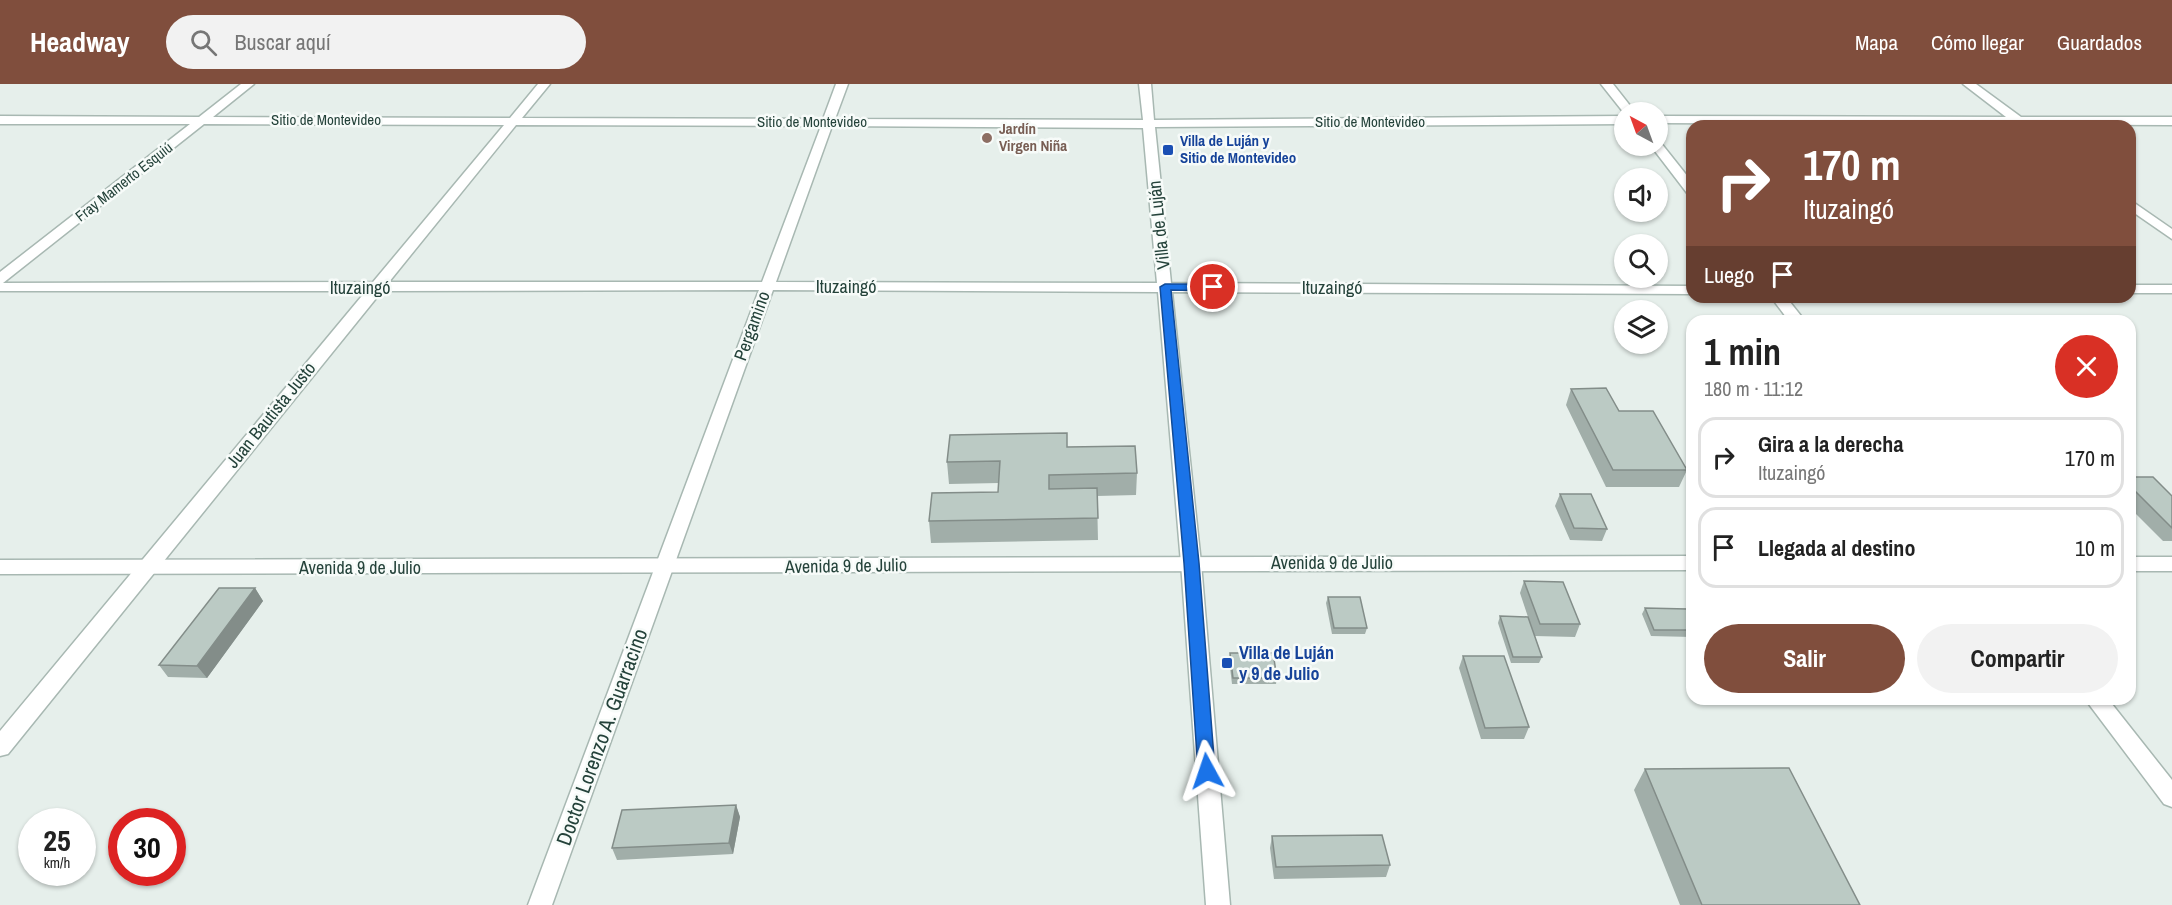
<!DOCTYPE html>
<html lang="es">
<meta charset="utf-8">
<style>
body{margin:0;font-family:"Archivo Narrow",sans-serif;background:#f2f2f2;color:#222;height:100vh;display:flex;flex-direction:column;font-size:22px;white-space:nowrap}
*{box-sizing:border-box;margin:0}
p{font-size:20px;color:#767676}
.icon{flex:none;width:33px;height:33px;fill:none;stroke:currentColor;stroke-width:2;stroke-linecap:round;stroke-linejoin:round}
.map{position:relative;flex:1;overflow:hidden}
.details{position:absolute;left:1686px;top:231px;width:450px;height:390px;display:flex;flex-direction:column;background:#fff;border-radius:18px;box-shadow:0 2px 4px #0004}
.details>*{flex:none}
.banner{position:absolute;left:1686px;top:36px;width:450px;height:183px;border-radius:18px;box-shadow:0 2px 4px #0004;background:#804e3d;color:#fff;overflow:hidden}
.needle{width:39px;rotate:319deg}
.tools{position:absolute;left:1614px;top:18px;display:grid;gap:12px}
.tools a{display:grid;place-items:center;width:54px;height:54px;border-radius:50%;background:#fff;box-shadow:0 2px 4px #0004;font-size:30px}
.speed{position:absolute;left:18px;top:724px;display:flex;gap:12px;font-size:30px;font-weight:700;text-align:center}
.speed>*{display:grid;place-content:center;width:78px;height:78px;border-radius:50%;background:#fff;box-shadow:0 2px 4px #0004;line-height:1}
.speed small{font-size:15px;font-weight:400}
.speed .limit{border:9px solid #d22;background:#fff;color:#111}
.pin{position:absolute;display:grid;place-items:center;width:51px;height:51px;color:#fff;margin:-26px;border:3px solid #fff;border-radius:50%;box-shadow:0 2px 6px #0007}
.me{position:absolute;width:66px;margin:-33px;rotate:355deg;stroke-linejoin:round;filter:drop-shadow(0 0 4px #0008)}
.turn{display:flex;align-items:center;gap:21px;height:126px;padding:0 18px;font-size:27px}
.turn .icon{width:78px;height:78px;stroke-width:2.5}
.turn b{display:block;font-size:42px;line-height:51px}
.then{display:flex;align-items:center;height:57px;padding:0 18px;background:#0003;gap:12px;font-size:22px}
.round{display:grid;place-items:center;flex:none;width:63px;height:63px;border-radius:32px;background:#f2f2f2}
.head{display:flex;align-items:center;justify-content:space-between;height:102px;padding:0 18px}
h1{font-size:36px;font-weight:800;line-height:45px}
.action{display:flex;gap:12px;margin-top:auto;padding:12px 18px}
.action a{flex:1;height:69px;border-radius:36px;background:#804e3d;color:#fff;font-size:24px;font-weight:800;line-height:69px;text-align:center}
.action a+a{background:#f2f2f2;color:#222}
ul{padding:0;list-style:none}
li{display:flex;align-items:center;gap:18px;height:81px;margin:0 12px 9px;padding:0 6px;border:3px solid #e0e0e0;border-radius:18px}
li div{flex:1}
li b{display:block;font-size:22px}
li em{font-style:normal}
header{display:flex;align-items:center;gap:36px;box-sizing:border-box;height:84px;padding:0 30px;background:#804e3d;color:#fff}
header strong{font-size:28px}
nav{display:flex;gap:33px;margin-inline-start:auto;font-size:21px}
.search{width:420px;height:54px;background:#f2f2f2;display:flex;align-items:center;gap:15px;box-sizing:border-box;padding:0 21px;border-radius:33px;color:#767676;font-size:22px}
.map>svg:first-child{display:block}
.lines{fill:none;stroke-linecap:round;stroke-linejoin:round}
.minor-casing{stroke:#a8b8b2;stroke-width:3}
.tertiary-casing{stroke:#a8b8b2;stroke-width:3}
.minor{fill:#fff;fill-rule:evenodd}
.tertiary{fill:#fff;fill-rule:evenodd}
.wall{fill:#a1aea9}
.shaded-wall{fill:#838d89}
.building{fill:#bbcac4;stroke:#838d89;stroke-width:1.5}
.route{fill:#1a73e8;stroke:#114b97;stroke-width:1.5}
.education-dot{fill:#8d6e63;stroke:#f7fbf9;stroke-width:2}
.transit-dot{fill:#1a4fb4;stroke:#f7fbf9;stroke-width:2}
.labels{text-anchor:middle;stroke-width:5;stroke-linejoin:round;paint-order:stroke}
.far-street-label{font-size:15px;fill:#24423a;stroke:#f7fbf9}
.far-education-label{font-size:15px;font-weight:bold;fill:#785e54;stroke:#f7fbf9;text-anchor:start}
.far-transit-label{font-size:15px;font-weight:bold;fill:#164399;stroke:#f7fbf9;text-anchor:start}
.street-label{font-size:18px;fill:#24423a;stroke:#f7fbf9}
.transit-label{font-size:18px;font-weight:bold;fill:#164399;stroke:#f7fbf9;text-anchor:start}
.near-street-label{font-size:21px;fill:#24423a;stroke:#f7fbf9}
</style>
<header>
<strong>Headway</strong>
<div class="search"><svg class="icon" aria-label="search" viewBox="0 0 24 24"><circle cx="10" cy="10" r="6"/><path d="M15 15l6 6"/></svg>Buscar aquí</div>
<nav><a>Mapa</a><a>Cómo llegar</a><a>Guardados</a></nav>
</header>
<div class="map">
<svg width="2172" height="821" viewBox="0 0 2172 821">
<rect width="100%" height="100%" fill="#e6efeb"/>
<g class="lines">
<g class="minor-casing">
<path id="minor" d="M241 0H254L213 33 510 34 538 0H550L522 34 823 35 836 0H848L835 35 1143 36 1139 0H1151L1154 36 1624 32V40L1155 43 1171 199 1692 202V210L1172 208 1201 479 1230 821H1206L1181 479 1158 208 773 206 552 821H528L759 206 382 207 8 670 0 672V647L366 207H0V188L190 40H0V32L199 33ZM204 40 504 41 373 198 3 199ZM516 41 821 42 762 198H389ZM832 42 1143 44 1157 199 776 198Z
M1601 0H1613L1635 28 1624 29Z
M1963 0H1976L2021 33H2172V41L1658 39V32L2006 33Z
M1658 58 1661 59 1692 98V110L1687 109 1651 62H1658Z
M2130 116 2172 145V155L2130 126Z
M2130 201H2172V209H2130Z
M1771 213H1786L1805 237H1789Z
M2085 615H2108L2172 696V723L2164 720Z"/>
</g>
<g class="tertiary-casing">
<path id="tertiary" d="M1692 472V486L0 490V476Z
M2130 473H2172V487H2130Z"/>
</g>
<use href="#minor" class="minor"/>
<use href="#tertiary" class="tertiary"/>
</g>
<path class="wall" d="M1571 305 1619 327 1687 386 1679 403H1606L1566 321Z
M1067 363 1137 389 1136 411 1097 412 1098 456 931 459 929 437 998 408 999 399 949 400 947 378Z
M2130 393 2172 412V457H2163L2130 424Z
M1560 410 1607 445 1602 457 1570 456 1555 422Z
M1524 497 1580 540 1575 553 1535 552 1542 573 1539 579H1511L1498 539 1500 532 1528 533 1520 509Z
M255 504 263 517 207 594 168 593 159 581Z
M1328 513 1367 544 1365 550H1332L1326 519Z
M1645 524 1692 536V553L1651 552 1642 530Z
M1230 569 1277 594 1276 600H1232L1229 575Z
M1463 572 1529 643 1524 655H1481L1459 584Z
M1645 685 1860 821H1680L1634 706Z
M736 721 740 733 733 770 617 776 612 764Z
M1272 752 1390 781 1386 793 1274 795 1270 764Z"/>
<path class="shaded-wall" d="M255 504 263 517 207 594 197 582Z
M736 721 740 733 733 770 729 759Z"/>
<path class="building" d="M1606 304 1619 327H1653L1687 386H1613L1571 305Z
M1067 349V363L1135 362 1137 389 1049 391V405L1097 404 1098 434 929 437 932 409 998 408 1000 377 947 378 950 351Z
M2130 393H2153L2172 412V444L2130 402Z
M1560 410H1591L1607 445 1574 444Z
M1524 497 1563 498 1580 540H1540Z
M219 504H255L197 582 159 581Z
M1328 513H1360L1367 544H1334Z
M1645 524 1687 525 1692 536V546H1654Z
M1500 532 1528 533 1542 573H1513Z
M1230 569H1273L1277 594H1233Z
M1463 572H1504L1529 643 1485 644Z
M1789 684 1860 821H1702L1645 685Z
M736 721 729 759 612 764 622 726Z
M1382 751 1390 781 1276 783 1272 752Z"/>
<path class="route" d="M1165 200H1213L1219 203 1213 207 1171 206 1199 479 1215 687 1213 692 1207 694 1201 692 1198 687 1184 479 1160 203Z"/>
<circle class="education-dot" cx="987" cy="54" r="6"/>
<g class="transit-dot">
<rect x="1162" y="60" width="12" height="12" rx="3"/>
<rect x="1221" y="573" width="12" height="12" rx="3"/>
</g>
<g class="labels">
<g class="far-street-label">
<text x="326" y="41">Sitio de Montevideo</text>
<text x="812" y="43">Sitio de Montevideo</text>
<text x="1370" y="43">Sitio de Montevideo</text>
<text transform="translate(124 98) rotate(-38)" y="5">Fray Mamerto Esquiú</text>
</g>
<g class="far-education-label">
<text x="999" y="50">Jardín<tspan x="999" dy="17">Virgen Niña</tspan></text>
</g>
<g class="far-transit-label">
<text x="1180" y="62">Villa de Luján y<tspan x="1180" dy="17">Sitio de Montevideo</tspan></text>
</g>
<g class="street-label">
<text transform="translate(1159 141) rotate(-96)" y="6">Villa de Luján</text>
<text x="846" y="209">Ituzaingó</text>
<text x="360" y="210">Ituzaingó</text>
<text x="1332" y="210">Ituzaingó</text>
<text transform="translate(752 242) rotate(-70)" y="6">Pergamino</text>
<text transform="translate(271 331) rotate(-51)" y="6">Juan Bautista Justo</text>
<text x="1332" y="485">Avenida 9 de Julio</text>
<text transform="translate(846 482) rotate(-1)" y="6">Avenida 9 de Julio</text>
<text x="360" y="490">Avenida 9 de Julio</text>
</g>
<g class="transit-label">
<text x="1239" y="575">Villa de Luján<tspan x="1239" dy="21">y 9 de Julio</tspan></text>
</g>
<g class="near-street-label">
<text transform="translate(602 653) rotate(-70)" y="7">Doctor Lorenzo A. Guarracino</text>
</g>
</g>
</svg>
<div class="tools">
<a><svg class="needle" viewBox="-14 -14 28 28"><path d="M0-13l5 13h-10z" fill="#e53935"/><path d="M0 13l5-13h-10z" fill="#767676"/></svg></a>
<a><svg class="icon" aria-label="sound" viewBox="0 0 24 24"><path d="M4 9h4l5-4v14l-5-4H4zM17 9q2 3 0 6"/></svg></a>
<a><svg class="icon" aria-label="search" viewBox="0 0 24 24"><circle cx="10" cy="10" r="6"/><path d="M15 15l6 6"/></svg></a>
<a><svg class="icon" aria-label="layers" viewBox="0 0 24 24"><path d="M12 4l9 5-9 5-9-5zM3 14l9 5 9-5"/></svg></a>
</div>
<div class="speed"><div>25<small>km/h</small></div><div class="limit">30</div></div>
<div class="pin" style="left:1213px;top:203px;background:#d93025"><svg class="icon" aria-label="arrive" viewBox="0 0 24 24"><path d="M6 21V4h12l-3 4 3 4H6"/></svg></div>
<svg class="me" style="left:1207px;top:687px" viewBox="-20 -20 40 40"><path d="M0-17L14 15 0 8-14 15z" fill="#1a73e8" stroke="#fff" stroke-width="4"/></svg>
<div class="banner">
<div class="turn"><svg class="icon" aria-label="right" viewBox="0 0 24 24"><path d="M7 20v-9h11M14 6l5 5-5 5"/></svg><div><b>170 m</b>Ituzaingó</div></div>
<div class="then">Luego<svg class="icon" aria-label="arrive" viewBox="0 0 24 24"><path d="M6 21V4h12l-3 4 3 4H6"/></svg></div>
</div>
<section class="details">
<div class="head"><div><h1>1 min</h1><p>180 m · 11:12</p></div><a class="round" style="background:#d93025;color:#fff"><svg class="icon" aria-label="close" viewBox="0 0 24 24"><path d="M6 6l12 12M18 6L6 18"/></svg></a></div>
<ul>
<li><svg class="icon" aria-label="right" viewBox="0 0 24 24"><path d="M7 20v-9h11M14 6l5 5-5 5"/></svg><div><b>Gira a la derecha</b><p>Ituzaingó</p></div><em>170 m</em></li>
<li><svg class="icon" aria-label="arrive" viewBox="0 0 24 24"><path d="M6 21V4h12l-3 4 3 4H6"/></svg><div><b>Llegada al destino</b></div><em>10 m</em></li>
</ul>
<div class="action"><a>Salir</a><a>Compartir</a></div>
</section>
</div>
